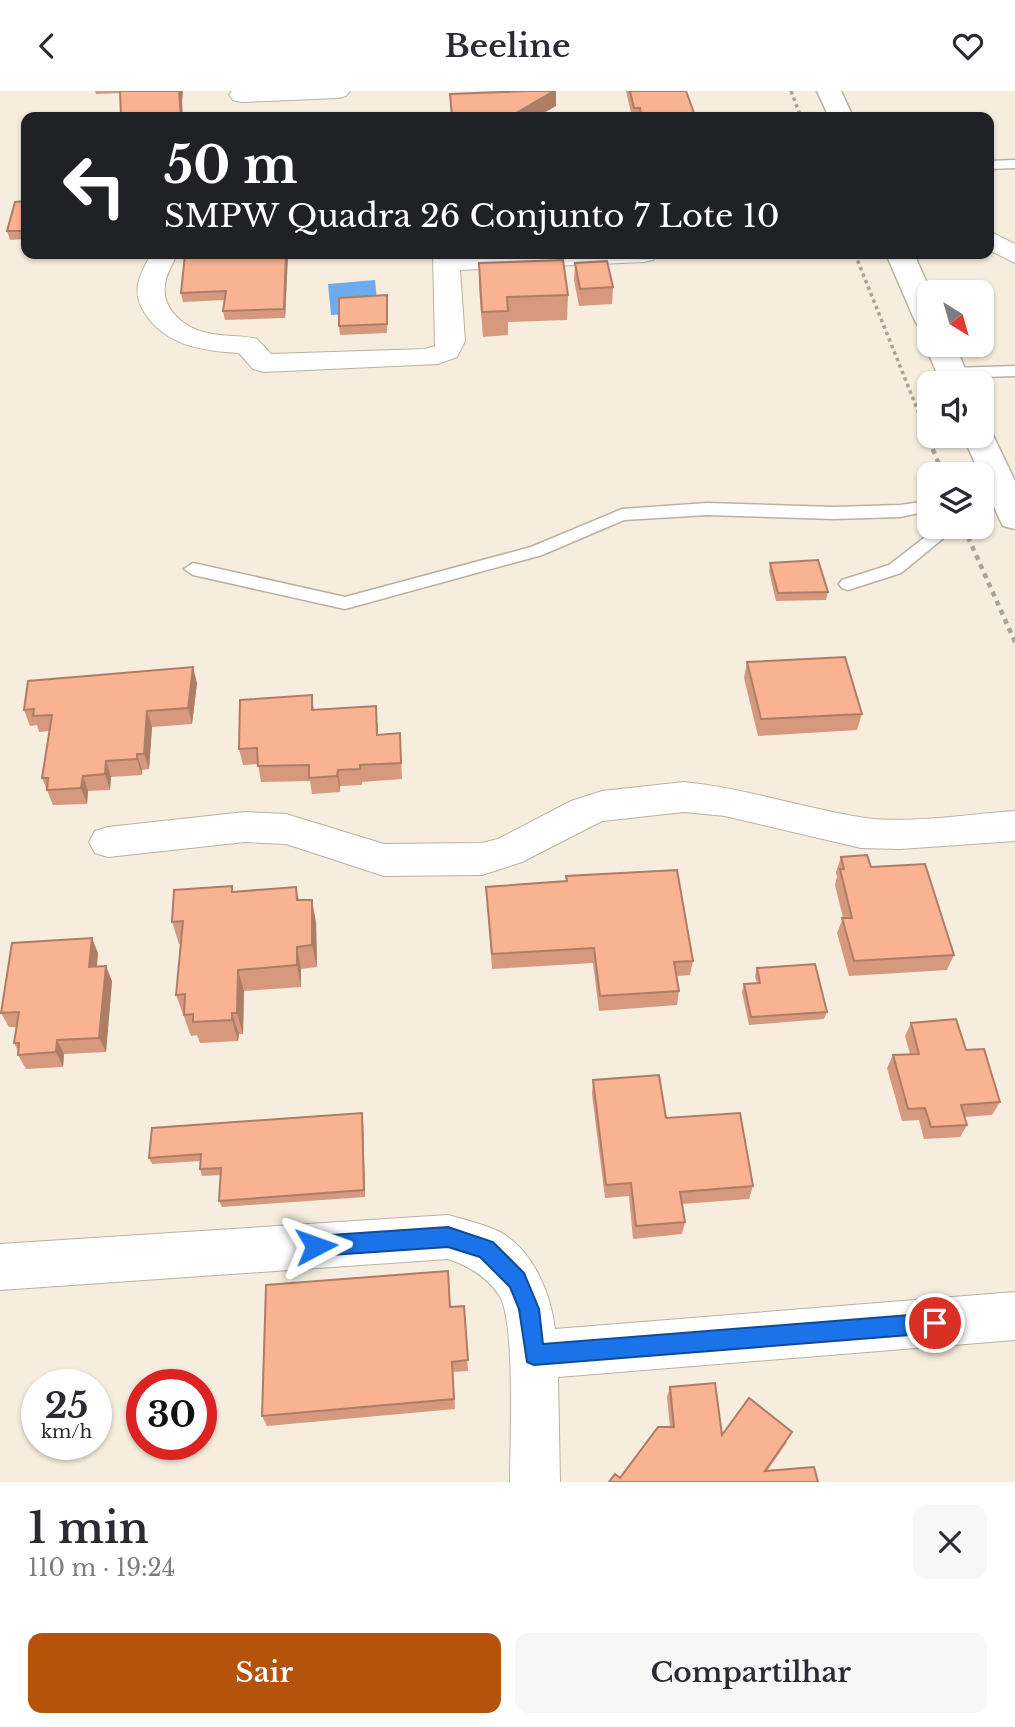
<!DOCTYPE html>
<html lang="pt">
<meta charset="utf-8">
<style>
body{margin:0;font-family:"Libre Baskerville",serif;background:#f7f7f7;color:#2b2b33;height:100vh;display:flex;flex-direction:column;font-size:26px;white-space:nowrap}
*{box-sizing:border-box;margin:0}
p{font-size:23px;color:#7c7c81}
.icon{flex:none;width:38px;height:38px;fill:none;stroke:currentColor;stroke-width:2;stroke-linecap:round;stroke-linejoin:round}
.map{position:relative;height:1391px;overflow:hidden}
.sheet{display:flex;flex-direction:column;background:#fff;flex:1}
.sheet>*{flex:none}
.top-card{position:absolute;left:21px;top:21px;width:973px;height:147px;border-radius:14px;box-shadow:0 2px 5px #0004;background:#202124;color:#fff;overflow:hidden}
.needle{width:46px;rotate:143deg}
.tools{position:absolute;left:917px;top:189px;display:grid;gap:14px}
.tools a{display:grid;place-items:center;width:77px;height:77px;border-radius:14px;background:#fff;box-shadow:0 2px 5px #0004;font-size:35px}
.speed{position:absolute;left:21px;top:1278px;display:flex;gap:14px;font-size:35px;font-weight:700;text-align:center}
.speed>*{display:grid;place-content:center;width:91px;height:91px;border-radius:50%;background:#fff;box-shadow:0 2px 5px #0004;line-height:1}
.speed small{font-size:18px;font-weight:400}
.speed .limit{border:10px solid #d22;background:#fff;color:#111}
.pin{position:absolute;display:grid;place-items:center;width:60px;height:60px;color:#fff;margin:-30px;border:4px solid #fff;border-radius:50%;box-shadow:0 2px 7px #0007}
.me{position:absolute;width:77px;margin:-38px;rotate:86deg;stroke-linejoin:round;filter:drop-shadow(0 0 5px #0008)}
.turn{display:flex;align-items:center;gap:24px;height:147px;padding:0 28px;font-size:32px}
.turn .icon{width:91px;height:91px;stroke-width:2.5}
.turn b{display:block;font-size:49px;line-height:60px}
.round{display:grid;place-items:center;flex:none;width:74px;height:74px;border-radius:14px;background:#f7f7f7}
.summary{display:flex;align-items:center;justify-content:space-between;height:119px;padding:0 28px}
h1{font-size:42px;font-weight:600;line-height:52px}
.primary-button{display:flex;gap:14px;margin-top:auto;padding:14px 28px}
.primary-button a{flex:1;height:80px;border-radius:14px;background:#b45309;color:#fff;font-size:28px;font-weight:600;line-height:80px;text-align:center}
.primary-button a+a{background:#f7f7f7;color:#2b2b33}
header{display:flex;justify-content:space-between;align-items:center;height:91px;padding:0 28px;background:#fff;font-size:32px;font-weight:600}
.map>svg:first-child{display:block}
.water{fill:#6cacee}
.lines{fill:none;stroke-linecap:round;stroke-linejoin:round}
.service-casing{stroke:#bab1a3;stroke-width:3}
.minor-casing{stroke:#bab1a3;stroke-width:2}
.tertiary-casing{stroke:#bab1a3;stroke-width:3}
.path-far1{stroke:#aaa398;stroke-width:3.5;stroke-dasharray:3.5 3.5;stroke-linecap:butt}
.path{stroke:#aaa398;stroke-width:4.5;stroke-dasharray:5 5;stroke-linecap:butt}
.service{fill:#fff;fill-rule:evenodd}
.minor{fill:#fff;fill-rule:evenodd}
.tertiary{fill:#fff;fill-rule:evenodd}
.wall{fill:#d6997e}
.shaded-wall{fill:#ae7d66}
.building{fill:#f9b292;stroke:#ae7d66;stroke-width:2}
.route{fill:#1a73e8;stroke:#114b97;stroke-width:2}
</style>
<header><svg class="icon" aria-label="back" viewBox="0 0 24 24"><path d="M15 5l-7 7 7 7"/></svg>Beeline<svg class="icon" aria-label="heart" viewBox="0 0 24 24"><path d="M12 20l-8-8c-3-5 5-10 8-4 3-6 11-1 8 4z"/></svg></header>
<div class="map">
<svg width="1015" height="1391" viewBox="0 0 1015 1391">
<rect width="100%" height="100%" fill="#f6edde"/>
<path class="water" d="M375 189 378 221 331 224 328 193Z"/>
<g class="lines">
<g class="service-casing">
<path id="service" d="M1015 69V77L989 78V70Z
M1015 275V285L952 287 945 282 952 277Z
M996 378 1004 383 988 403 982 404V389L990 379Z
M929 410V420L900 426 834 428 707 424 624 429 542 464 345 518 193 484 184 478 193 472 345 506 531 456 622 418 707 412 834 416 900 414Z
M938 436H957L901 482 848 499 842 497 839 493 842 489 889 474Z"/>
</g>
<g class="minor-casing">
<path id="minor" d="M232 0H350L346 5 338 7 241 11 233 9 229 4Z
M989 140 1015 153V172L989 159Z
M151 163H177C173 173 166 183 165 194 161 218 185 238 208 242 224 246 241 244 257 248L271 263 425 258 435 255 433 163H657L653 169 644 171 460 179 465 250 457 266 438 273 263 281 253 278 239 262C204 260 167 255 146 224 139 214 136 205 138 193 140 183 146 173 151 163Z
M684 691C744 697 800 716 859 726 904 734 968 723 1015 720V750L900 758 861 757 725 725 684 721 602 730 522 771 482 784 384 785 286 753 245 751 108 766 95 762 89 751 95 740 108 736 245 721 286 723 384 753 482 752 498 748 571 710 602 700Z
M448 1124C465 1129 484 1133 500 1141 533 1159 551 1203 555 1238L1015 1201V1249L558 1286 560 1391H510C510 1356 516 1228 499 1204 486 1185 469 1175 448 1168L0 1199V1153Z"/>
</g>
<g class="tertiary-casing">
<path id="tertiary" d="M817 0H841L853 26H829Z
M886 163H914L931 201 929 239 919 236 915 230Z
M929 248V254H955L971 292H941L925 254Z
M982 336 990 338 1015 390V438L1003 435 999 427 963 345H982Z"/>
</g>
<path class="path-far1" d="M791 0 801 26
M855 163 930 350"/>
<path class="path" d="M929 349 943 383
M968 446 1015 551"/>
<use href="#service" class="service"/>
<use href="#minor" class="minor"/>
<use href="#tertiary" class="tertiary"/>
</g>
<path class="wall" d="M95 0H183L182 10 120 2 96 3Z
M626 0H686L694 22V26H632Z
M26 110V148L10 149 7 140Z
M185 163H288L285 227 225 229 223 220 225 209 183 211 181 202Z
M479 172 568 204 567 229 508 231V244L483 246 479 197Z
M575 172 613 196 612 213 579 215 574 189Z
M388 213 387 242 340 244 339 235Z
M770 472 828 501 826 509 776 510 769 480Z
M747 571 862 623 857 639 758 645 744 587Z
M197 592 192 633 152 636 149 678 142 679V684L111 686 110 699 88 700 87 713 53 714 42 687 49 640 39 641 37 634 30 635 24 619Z
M312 604 314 619 378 632V644L400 642 402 688 362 691V694L340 695V701L312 703 310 690 261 691 258 673 243 674 239 658Z
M841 766 871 776 954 864 947 879 849 885 837 842 843 827 835 794 837 786 836 781Z
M566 785 693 870 690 884 677 885 679 900 677 914 599 920 593 872 492 878 486 796 566 791Z
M296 796 299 809 316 831 317 876 301 878V896L244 900 243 943H239L238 950 200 952 197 944 191 945 176 904 181 853H179L172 831 233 801Z
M98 862 97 876 112 890 106 961 64 963 63 976 26 978 18 964V960L14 952 17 936H9L1 922Z
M757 877 827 921 824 928 749 934 742 901 744 893 757 892 755 885Z
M911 932 966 959 1000 1011 992 1024 964 1026 967 1034 960 1046 924 1048 919 1029 902 1030 887 977 893 964 910 963 905 945Z
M593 989 753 1095 749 1108 682 1113 685 1131 682 1143 633 1148 629 1105 605 1107 592 1003Z
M363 1029 365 1106 222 1116 219 1110 221 1084 202 1085 200 1078V1070L152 1073 149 1067Z
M464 1215 468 1280 453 1281 455 1318 267 1335 262 1325 450 1216Z
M670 1296 722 1344 787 1351 767 1380 620 1387 670 1336 667 1306Z"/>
<path class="shaded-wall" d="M179 0H183L182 10 183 26H181Z
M554 0H556V15L537 26H509Z
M286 163H288L285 227 284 218Z
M193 576 197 592 192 633 188 617Z
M147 620 152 636 149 678 144 663Z
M137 663 142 679V684L137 668Z
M106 670 111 686 110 699 105 683Z
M338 679 340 695V701L337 685Z
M83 685 88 700 87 713 81 697Z
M312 809 316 831 317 876 312 854Z
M92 847 98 862 95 891 89 876Z
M297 856 301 878V896L297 874Z
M106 875 112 890 106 961 99 947Z
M238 879 244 900 243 943 237 922Z
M232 922 239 943 238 950 232 929Z
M57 949 64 963 63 976 56 961Z
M362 1022 363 1029 365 1106 364 1099Z"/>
<path class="building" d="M120 0H179L181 26H121Z
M526 0H554L509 26H452L450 3Z
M630 0H686L694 22 641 24 640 17H634Z
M26 110V140H7L15 111Z
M185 163H286L284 218 223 220 226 200 181 202Z
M563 169 568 204 507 206 508 220 482 221 479 172Z
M607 170 613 196 580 198 575 172Z
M387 204V233L339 235V207Z
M818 469 828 501 778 502 770 472Z
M845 566 862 623 761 628 747 571Z
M193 576 188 617 147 620 144 663H137V668L106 670 105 683 83 685 81 697 47 699 48 687H42L52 624 33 625 34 618 24 619 28 590Z
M312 604V619L376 615 377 644 400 642 401 672 360 674V678L338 679 337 685 309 687V674L258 675 257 657 239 658 240 609Z
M867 764 871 776 925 773 954 864 854 870 842 827H852L840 778H844L841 766Z
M677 779 693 870 674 871 679 900 600 905 594 857 492 863 486 796 567 790 566 785Z
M232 795V801L296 796 297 809H312V854L297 856V874L238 879 237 922H232V929L193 931V923L184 924 185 903 176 904 183 830 172 831 174 799Z
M92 847 89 876 106 875 99 947 57 949 56 961 18 964 19 952H14L19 921 1 922 12 852Z
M815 873 827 921 751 926 744 893 760 892 757 877Z
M956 928 966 959 984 958 1000 1011 961 1014 967 1034 931 1036 925 1017 908 1018 893 964 919 963 911 932Z
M659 984 666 1027 740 1022 753 1095 680 1101 685 1131 636 1135 631 1092 606 1094 593 989Z
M362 1022 364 1099 219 1110 221 1077 200 1078 201 1063 149 1067 152 1037Z
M448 1180 450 1216 464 1215 468 1269 452 1271 454 1308 262 1325 266 1194Z
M715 1292 722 1344 749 1307 792 1341 765 1380 814 1376 818 1391H609L615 1383 620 1387 658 1336H674L670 1296Z"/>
<path class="route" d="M448 1136 493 1151 524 1182 539 1218 543 1253 935 1222 942 1225 945 1232 942 1239 935 1242 534 1274 527 1271 519 1218 510 1196 480 1166 448 1156 316 1165 309 1162 306 1155 309 1148 316 1145Z"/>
</svg>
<div class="tools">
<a><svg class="needle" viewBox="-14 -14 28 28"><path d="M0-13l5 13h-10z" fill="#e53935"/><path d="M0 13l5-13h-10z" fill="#7c7c81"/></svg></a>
<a><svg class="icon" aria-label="sound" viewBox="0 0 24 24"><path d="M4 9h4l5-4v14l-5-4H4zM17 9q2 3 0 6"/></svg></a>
<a><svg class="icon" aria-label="layers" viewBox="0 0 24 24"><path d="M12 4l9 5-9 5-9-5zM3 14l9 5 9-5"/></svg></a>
</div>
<div class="speed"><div>25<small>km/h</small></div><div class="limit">30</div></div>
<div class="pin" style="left:935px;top:1232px;background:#d93025"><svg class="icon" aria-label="arrive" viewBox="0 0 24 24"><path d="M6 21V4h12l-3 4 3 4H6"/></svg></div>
<svg class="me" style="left:316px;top:1155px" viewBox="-20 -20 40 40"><path d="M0-17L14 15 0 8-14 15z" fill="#1a73e8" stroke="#fff" stroke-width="4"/></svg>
<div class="top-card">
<div class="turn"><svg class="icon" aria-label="left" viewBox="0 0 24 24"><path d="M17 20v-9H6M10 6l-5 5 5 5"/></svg><div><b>50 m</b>SMPW Quadra 26 Conjunto 7 Lote 10</div></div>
</div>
</div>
<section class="sheet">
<div class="summary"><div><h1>1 min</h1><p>110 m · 19:24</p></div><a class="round"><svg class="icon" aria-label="close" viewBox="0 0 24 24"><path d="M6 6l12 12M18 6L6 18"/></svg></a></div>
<div class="primary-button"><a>Sair</a><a>Compartilhar</a></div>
</section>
